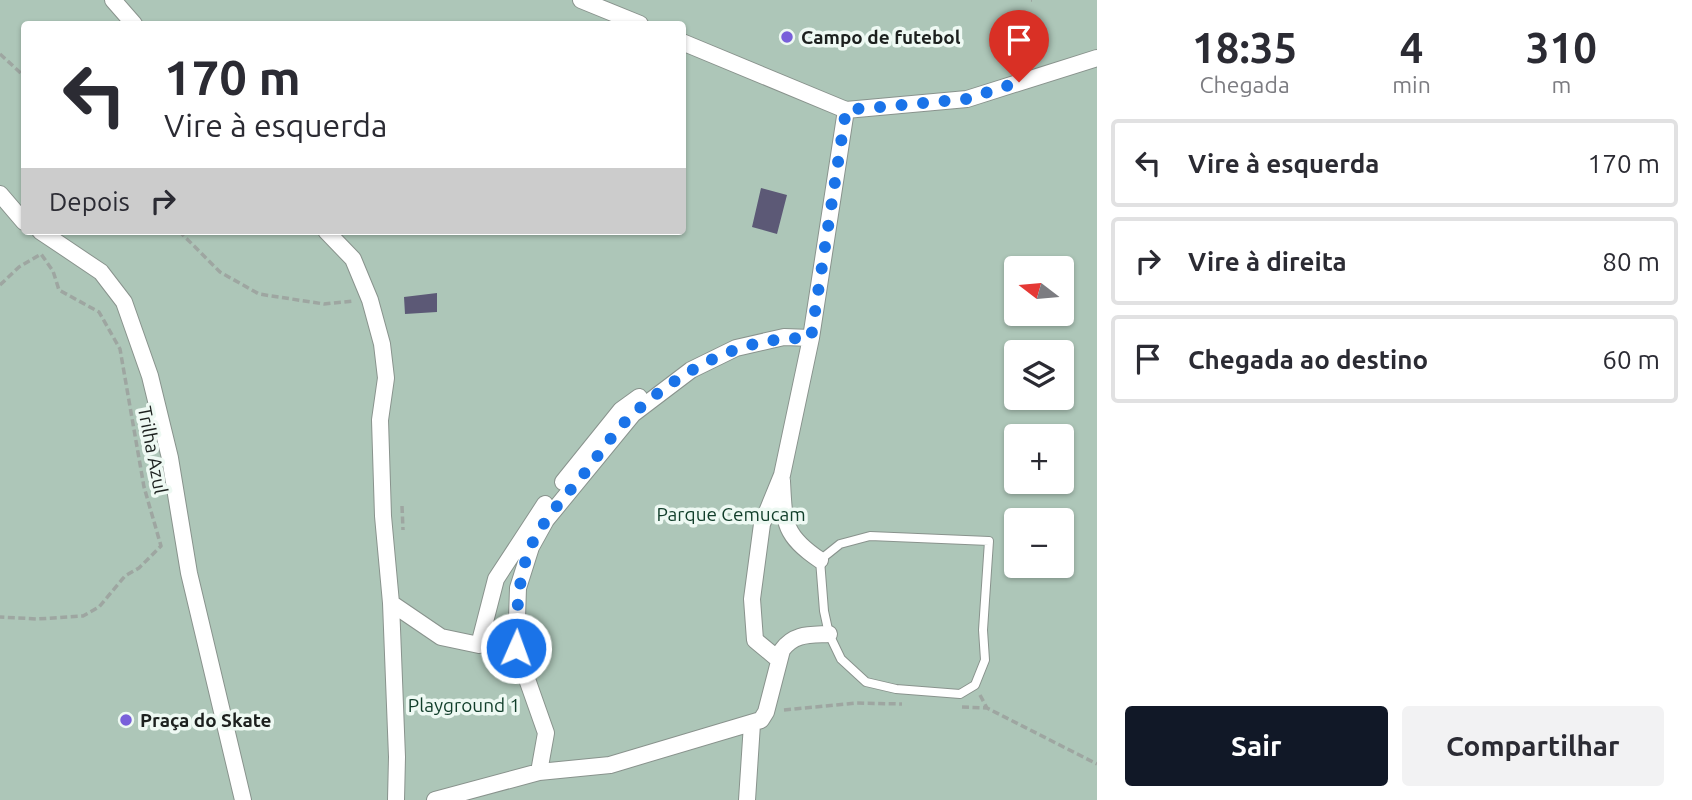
<!DOCTYPE html>
<html lang="pt">
<meta charset="utf-8">
<style>
body{margin:0;font-family:Ubuntu,sans-serif;background:#f2f2f3;color:#2b2b33;height:100vh;display:flex;flex-direction:column;font-size:26px;white-space:nowrap}
*{box-sizing:border-box;margin:0}
p{font-size:23px;color:#7c7c81}
.icon{flex:none;width:38px;height:38px;fill:none;stroke:currentColor;stroke-width:2;stroke-linecap:round;stroke-linejoin:round}
.map{position:relative;flex:1;overflow:hidden}
.panel{display:flex;flex-direction:column;background:#fff;width:595px}
.panel>*{flex:none}
.hud{position:absolute;left:21px;top:21px;width:665px;height:214px;border-radius:7px;box-shadow:0 2px 5px #0004;background:#fff;color:#2b2b33;overflow:hidden}
.needle{width:46px;rotate:286deg}
.controls{position:absolute;left:1004px;top:256px;display:grid;gap:14px}
.controls a{display:grid;place-items:center;width:70px;height:70px;border-radius:7px;background:#fff;box-shadow:0 2px 5px #0004;font-size:35px}
.pin{position:absolute;display:grid;place-items:center;width:60px;height:60px;color:#fff;margin:-72px -30px;border-radius:50% 50% 50% 0;rotate:-45deg;box-shadow:0 0 7px #0007}
.pin .icon{rotate:45deg}
.me{position:absolute;width:77px;margin:-38px;rotate:2deg;stroke-linejoin:round;filter:drop-shadow(0 0 5px #0008)}
.turn{display:flex;align-items:center;gap:24px;height:147px;padding:0 28px;font-size:32px}
.turn .icon{width:91px;height:91px;stroke-width:2.5}
.turn b{display:block;font-size:49px;line-height:60px}
.then{display:flex;align-items:center;height:66px;padding:0 28px;background:#0003;gap:14px;font-size:26px}
.eta{display:flex;justify-content:space-evenly;align-items:center;height:119px;text-align:center}
.eta b{font-size:42px;font-weight:700;line-height:49px}
.button{display:flex;gap:14px;margin-top:auto;padding:14px 28px}
.button a{flex:1;height:80px;border-radius:7px;background:#111827;color:#fff;font-size:28px;font-weight:700;line-height:80px;text-align:center}
.button a+a{background:#f2f2f3;color:#2b2b33}
ul{padding:0;list-style:none}
li{display:flex;align-items:center;gap:21px;height:88px;margin:0 14px 10px;padding:0 14px;border:4px solid #e1e1e2;border-radius:7px}
li div{flex:1}
li b{display:block;font-size:26px}
li em{font-style:normal}
main{display:flex;flex:1;min-height:0}
.map>svg:first-child{display:block}
.green{fill:#adc6b8;fill-rule:evenodd}
.building{fill:#5c5976}
.lines{fill:none;stroke-linecap:round;stroke-linejoin:round}
.lane-casing{stroke:#89938d;stroke-width:10}
.street-casing{stroke:#89938d;stroke-width:18}
.path{stroke:#9ea6a1;stroke-width:3.5;stroke-dasharray:7 3.5;stroke-linecap:butt}
.lane{stroke:#fff;stroke-width:8}
.street{stroke:#fff;stroke-width:16}
.route{stroke:#1a73e8;stroke-width:12;stroke-dasharray:0 21.6}
.poi-dot{fill:#7960da;stroke:#eef9f3;stroke-width:2.5}
.labels{text-anchor:middle;stroke-width:7;stroke-linejoin:round;paint-order:stroke}
.poi-label{font-size:19px;font-weight:bold;fill:#1c201e;stroke:#eef9f3;text-anchor:start}
.street-label{font-size:19px;fill:#1c201e;stroke:#eef9f3}
.park-label{font-size:19px;fill:#113e2a;stroke:#eef9f3}
</style>
<main>
<div class="map">
<svg width="1097" height="800" viewBox="0 0 1097 800">
<rect width="100%" height="100%" fill="#e1ebe5"/>
<path class="green" d="M0 0H1097V800H0ZM24 24H682V231H24ZM1017 268H1062V313H1017ZM1017 352H1062V397H1017ZM1017 436H1062V481H1017ZM1017 520H1062V565H1017Z"/>
<path class="building" d="M761 188 787 195 777 234 752 227Z
M437 293V312L405 314 404 297Z"/>
<g class="lines">
<g class="lane-casing">
<path id="lane" d="M870 536 989 541 983 630 985 660 975 685 960 694 896 689 866 682 841 659 829 634 824 611 820 560 840 544Z"/>
</g>
<g class="street-casing">
<path id="street" d="M113 0 134 24
M581 0 640 24
M682 42 846 110 811 338 782 475 762 524 752 599 755 640 779 660
M846 110 967 99 1097 58
M0 194 24 222
M40 231 101 272 124 302 150 376 170 458 189 573 243 800
M326 231 353 259 370 300 382 344 386 378 380 420 383 516 391 603 397 757 396 800
M782 481C784 523 784 536 820 560
M563 482 621 410 639 397
M391 603 441 637 479 645 496 579 545 504
M539 772 546 733 516 648 518 588 531 547 546 520 633 414 691 370 736 348 784 337 811 338
M435 800 539 772 610 765 761 720 766 712 782 650C794 633 810 635 829 634
M747 800 752 724"/>
</g>
<path class="path" d="M1031 0H1032
M0 54 24 76
M179 231 220 272 259 294 324 304 353 301
M0 285 19 267 41 254 53 271 59 290 99 312 120 349 144 487 161 546 139 568 125 576 99 607 83 616 37 619 0 617
M402 506 403 530
M980 695 987 708
M962 707 987 708 1097 764
M784 710 857 703 902 704"/>
<use href="#lane" class="lane"/>
<use href="#street" class="street"/>
</g>
<g class="lines">
<path class="route" d="M516 648C517 613 517 581 530 548 542 521 564 498 583 475 599 455 615 430 634 413 685 368 741 336 811 338L846 110 967 99 1019 82"/>
</g>
<g class="poi-dot">
<circle cx="787" cy="37" r="7"/>
<circle cx="126" cy="720" r="7"/>
</g>
<g class="labels">
<g class="poi-label">
<text x="801" y="44">Campo de futebol</text>
<text x="140" y="727">Praça do Skate</text>
</g>
<g class="street-label">
<text transform="translate(153 450) rotate(79)" y="7">Trilha Azul</text>
</g>
<g class="park-label">
<text x="731" y="521">Parque Cemucam</text>
<text x="464" y="712">Playground 1</text>
</g>
</g>
</svg>
<div class="controls">
<a><svg class="needle" viewBox="-14 -14 28 28"><path d="M0-13l5 13h-10z" fill="#e53935"/><path d="M0 13l5-13h-10z" fill="#7c7c81"/></svg></a>
<a><svg class="icon" aria-label="layers" viewBox="0 0 24 24"><path d="M12 4l9 5-9 5-9-5zM3 14l9 5 9-5"/></svg></a>
<a>+</a>
<a>−</a>
</div>
<div class="pin" style="left:1019px;top:82px;background:#d93025"><svg class="icon" aria-label="arrive" viewBox="0 0 24 24"><path d="M6 21V4h12l-3 4 3 4H6"/></svg></div>
<svg class="me" style="left:516px;top:648px" viewBox="-20 -20 40 40"><circle r="17" fill="#1a73e8" stroke="#fff" stroke-width="3"/><path d="M0-11L8 9 0 5-8 9z" fill="#fff"/></svg>
<div class="hud">
<div class="turn"><svg class="icon" aria-label="left" viewBox="0 0 24 24"><path d="M17 20v-9H6M10 6l-5 5 5 5"/></svg><div><b>170 m</b>Vire à esquerda</div></div>
<div class="then">Depois<svg class="icon" aria-label="right" viewBox="0 0 24 24"><path d="M7 20v-9h11M14 6l5 5-5 5"/></svg></div>
</div>
</div>
<section class="panel">
<div class="eta">
<div><b>18:35</b><p>Chegada</p></div>
<div><b>4</b><p>min</p></div>
<div><b>310</b><p>m</p></div>
</div>
<ul>
<li><svg class="icon" aria-label="left" viewBox="0 0 24 24"><path d="M17 20v-9H6M10 6l-5 5 5 5"/></svg><div><b>Vire à esquerda</b></div><em>170 m</em></li>
<li><svg class="icon" aria-label="right" viewBox="0 0 24 24"><path d="M7 20v-9h11M14 6l5 5-5 5"/></svg><div><b>Vire à direita</b></div><em>80 m</em></li>
<li><svg class="icon" aria-label="arrive" viewBox="0 0 24 24"><path d="M6 21V4h12l-3 4 3 4H6"/></svg><div><b>Chegada ao destino</b></div><em>60 m</em></li>
</ul>
<div class="button"><a>Sair</a><a>Compartilhar</a></div>
</section>
</main>
